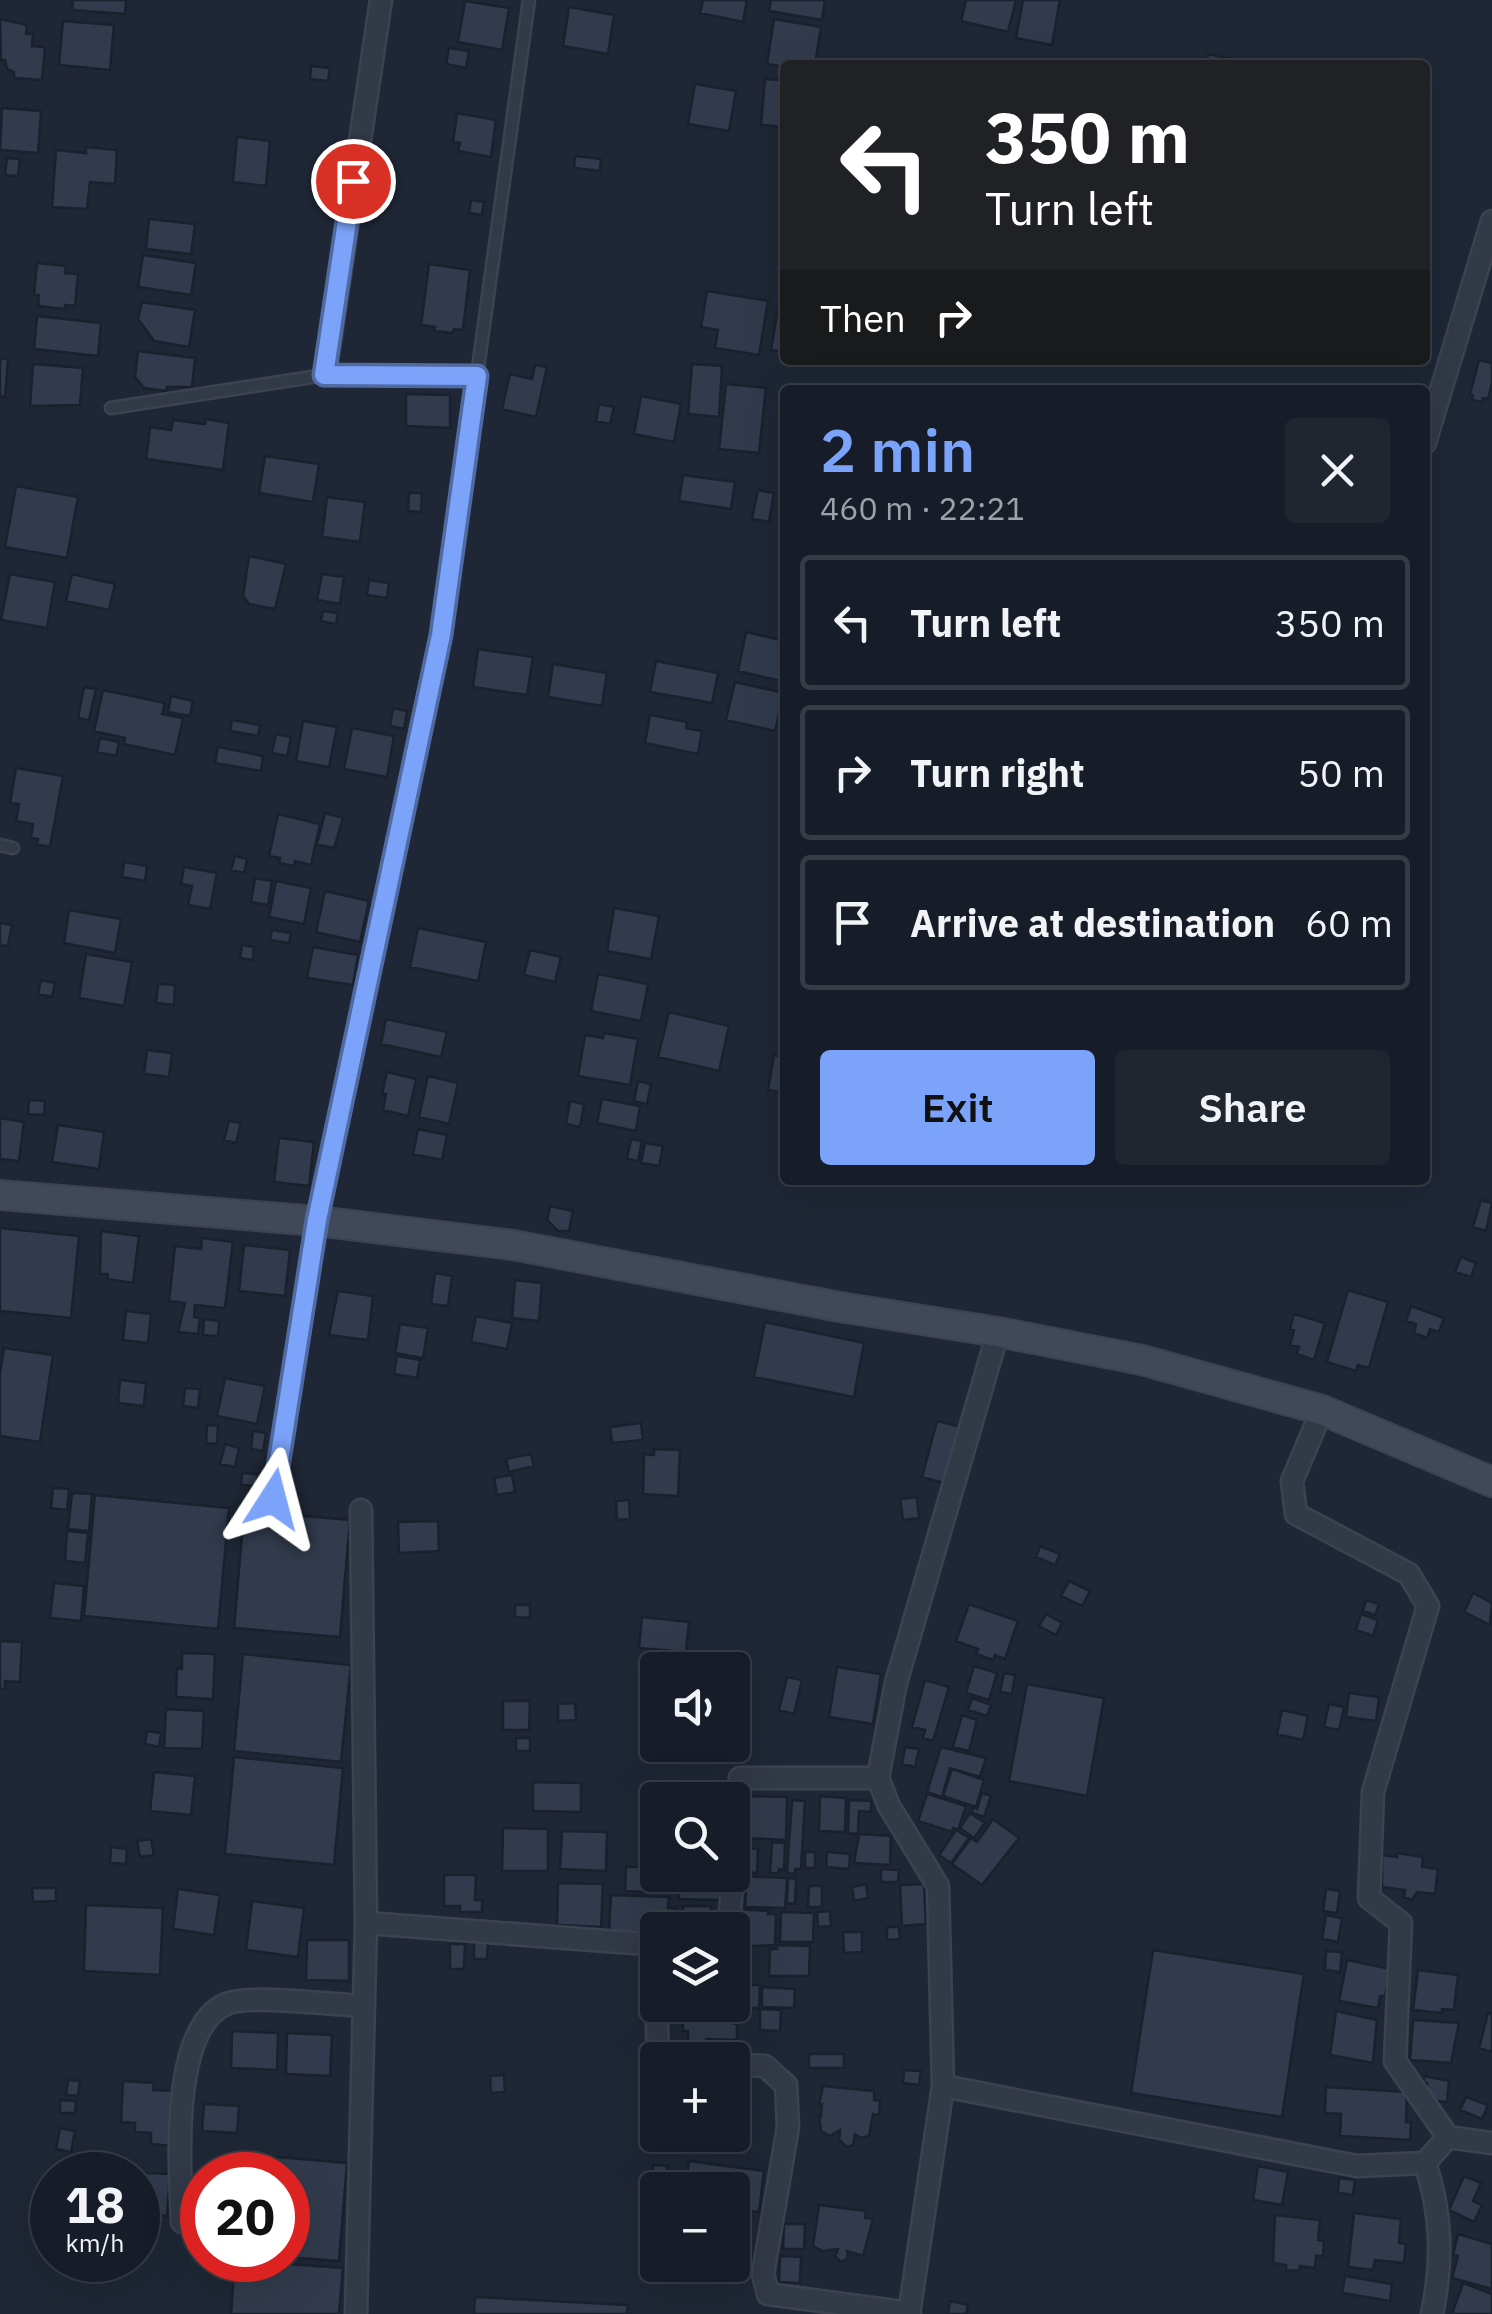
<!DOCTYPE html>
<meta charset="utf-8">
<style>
body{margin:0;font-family:"IBM Plex Sans",sans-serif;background:#202630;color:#f1f3f6;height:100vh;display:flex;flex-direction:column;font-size:38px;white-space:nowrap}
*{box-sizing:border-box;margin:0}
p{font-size:32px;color:#9ea2a8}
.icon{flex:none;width:55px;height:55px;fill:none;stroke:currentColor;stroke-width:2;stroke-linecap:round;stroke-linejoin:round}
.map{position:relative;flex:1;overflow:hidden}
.details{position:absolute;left:780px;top:385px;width:650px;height:800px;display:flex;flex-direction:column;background:#171d28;border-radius:10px;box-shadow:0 10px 40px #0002,0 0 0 2px #363b45}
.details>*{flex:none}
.banner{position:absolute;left:780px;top:60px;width:650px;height:305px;border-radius:10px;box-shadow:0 10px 40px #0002,0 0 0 2px #363b45;background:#202124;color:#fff;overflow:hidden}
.fabs{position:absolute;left:640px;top:1652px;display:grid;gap:20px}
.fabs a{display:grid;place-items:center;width:110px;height:110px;border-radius:10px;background:#171d28;box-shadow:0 10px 40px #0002,0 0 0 2px #363b45;font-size:50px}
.speed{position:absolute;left:30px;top:2152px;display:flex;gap:20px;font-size:50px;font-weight:700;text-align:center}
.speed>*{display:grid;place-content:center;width:130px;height:130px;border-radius:50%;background:#171d28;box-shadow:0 10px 40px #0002,0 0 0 2px #363b45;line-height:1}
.speed small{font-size:25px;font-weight:400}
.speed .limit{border:15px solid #d22;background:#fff;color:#111}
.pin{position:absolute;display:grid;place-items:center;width:85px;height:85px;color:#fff;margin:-42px;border:5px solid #fff;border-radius:50%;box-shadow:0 2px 10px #0007}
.me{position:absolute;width:110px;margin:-55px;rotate:9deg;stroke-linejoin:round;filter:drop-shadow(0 0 8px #0008)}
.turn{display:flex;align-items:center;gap:35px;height:210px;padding:0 40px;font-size:45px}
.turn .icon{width:130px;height:130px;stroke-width:2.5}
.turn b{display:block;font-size:70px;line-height:85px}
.then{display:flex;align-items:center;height:95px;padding:0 40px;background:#0003;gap:20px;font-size:38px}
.round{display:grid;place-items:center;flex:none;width:105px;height:105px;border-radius:10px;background:#202630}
.head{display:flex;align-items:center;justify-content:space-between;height:170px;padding:0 40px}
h1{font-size:60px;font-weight:600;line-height:75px;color:#7ba3fa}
.action{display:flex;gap:20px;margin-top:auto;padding:20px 40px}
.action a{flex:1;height:115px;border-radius:10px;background:#7ba3fa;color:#111;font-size:40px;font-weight:600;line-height:115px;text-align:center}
.action a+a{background:#202630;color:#f1f3f6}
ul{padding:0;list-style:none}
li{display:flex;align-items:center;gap:30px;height:135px;margin:0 20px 15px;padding:0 20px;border:5px solid #363b45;border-radius:10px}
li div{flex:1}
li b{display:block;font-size:38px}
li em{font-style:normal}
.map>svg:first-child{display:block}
.building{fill:#313b4d;stroke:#1a202d;stroke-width:2.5}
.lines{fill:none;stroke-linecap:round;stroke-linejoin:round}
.lane-casing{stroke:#3c4250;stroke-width:15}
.street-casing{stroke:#3c4250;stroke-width:25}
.secondary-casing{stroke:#3c4250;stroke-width:32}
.lane{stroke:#323947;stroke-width:10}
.street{stroke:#323947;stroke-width:20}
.secondary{stroke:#40485a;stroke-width:28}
.route-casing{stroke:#506aa2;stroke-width:25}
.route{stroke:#7ba3fa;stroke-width:18}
</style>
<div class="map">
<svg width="1492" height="2314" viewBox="0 0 1492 2314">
<rect width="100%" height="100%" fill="#1f2736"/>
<path class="building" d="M73 0H126L125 14 72 10Z
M703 0H747L743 22 700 13Z
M771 0H825L822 20 769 11Z
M966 0H1016L1008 32 961 21Z
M1023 0H1060L1052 45 1016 38Z
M465 1 509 8 502 50 458 42Z
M569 7 614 15 608 54 563 46Z
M0 19 27 25 26 34H33L32 46 45 47 42 80 14 78V72L7 69 5 60H1Z
M774 19 821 27 815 65 785 67 767 64Z
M63 21 114 25 110 70 59 65Z
M449 48 469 51 466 68 446 64Z
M1208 54 1245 62V65H1206Z
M311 66 330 68 328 81 310 79Z
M765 79 785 80V127L761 125Z
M695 84 736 91 729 131 688 124Z
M2 108 41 111 38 153 0 150Z
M457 113 496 120 491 157 458 151 460 143 453 142Z
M237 137 270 141 266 186 233 182Z
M86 147 117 150 115 184 90 182 87 209 52 207 56 150 86 153Z
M575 156 601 159 600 171 574 168Z
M7 158 20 159 18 176 5 175Z
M471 200 484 202 482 215 469 213Z
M149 219 195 224 191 254 146 249Z
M143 255 196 263 191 295 138 287Z
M37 263 66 266 65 273 78 274 75 306 65 305V309L38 306 39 295H34Z
M429 264 470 270 463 330 454 329 453 333 434 331 435 327 421 325Z
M707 291 768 301 759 355 715 348 718 330 701 327Z
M142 302 195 310 189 347 154 341 138 319Z
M778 308 785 309V352L771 350Z
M37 316 101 323 98 356 34 349Z
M138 351 195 358 192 387H167L166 391 144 388 135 377Z
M0 358 8 359 5 397 0 396Z
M1479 360 1492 363V383L1488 399 1483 398 1482 402 1472 400 1473 395 1470 394Z
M33 364 83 368 80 405 30 406Z
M692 364 722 366 719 417 688 414Z
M535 365 547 367 536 417 502 409 510 374 532 379Z
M726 384 766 388 759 453 719 449Z
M406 394 450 395V428L406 426Z
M641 396 681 404 674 442 634 434Z
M599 404 614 407 610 424 596 421Z
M206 419 229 423 223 470 146 459 150 427 171 430 173 420 205 424Z
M265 456 319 464 313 502 259 493Z
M683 475 735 482 731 509 679 501Z
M16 486 78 497 67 558 5 547Z
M758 490 774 493 769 522 752 519Z
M409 493H422L421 512 408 511Z
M327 497 365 502 360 542 322 537Z
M249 556 286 564 275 609 249 604 243 596Z
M10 574 55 582 47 628 1 620Z
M72 574 115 584 109 610 66 601Z
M322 574 344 577 340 604 317 600Z
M369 580 389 583 387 598 367 595Z
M323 611 338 613 336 624 321 621Z
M746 632 785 641V682L738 671Z
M478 649 533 657 527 695 473 687Z
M656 661 718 673 712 703 650 692Z
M553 664 607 673 602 706 548 697Z
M735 682 784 693 775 731 726 720Z
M84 687 96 689 89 720 78 718Z
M103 690 165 703 162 714 183 718 175 755 124 744 125 738 94 731Z
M171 696 193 701 190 716 168 712Z
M393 708 407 711 404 729 390 726Z
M650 715 687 722 686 728 702 731 698 754 645 743Z
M232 720 260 725 258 736 230 731Z
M303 721 337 727 329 767 296 761Z
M352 728 394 736 387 777 344 769Z
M276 734 291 737 287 756 272 753Z
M100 738 119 742 116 756 97 752Z
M218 747 263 756 261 771 215 763Z
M16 768 63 776 50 847 37 844 38 839 31 838 33 824 16 821 19 804 10 803Z
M325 813 343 818 334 848 317 844Z
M278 814 320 824 311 865 295 861 294 866 279 863 280 858 269 856Z
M235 856 247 859 244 873 231 870Z
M124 862 147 866 145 881 122 877Z
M184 867 217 873 210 909 188 905 192 886 181 884Z
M255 878 272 881 268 905 251 902Z
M276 881 311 888 304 924 269 917Z
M325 891 369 901 360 942 316 932Z
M614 908 659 916 651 959 607 951Z
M69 910 121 919 115 953 64 943Z
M0 923 12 925 8 946 0 945Z
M418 928 486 942 478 981 410 967Z
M272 930 291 933 289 943 270 940Z
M242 945 254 947 253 960 240 958Z
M313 947 358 955 353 985 307 978Z
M530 950 561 957 555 982 524 975Z
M86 954 132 962 124 1006 79 998Z
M598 974 648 984 641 1021 591 1011Z
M41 980 55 983 52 997 38 994Z
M158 984 175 985 174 1005 156 1003Z
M669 1012 729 1026 719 1071 658 1057Z
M386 1019 447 1032 441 1057 381 1044Z
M604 1033 638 1039 630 1085 578 1076 585 1035 603 1038Z
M147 1050 172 1053 169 1077 144 1074Z
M774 1055 785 1057V1093L768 1090Z
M387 1072 416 1079 408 1116 383 1110 386 1094H382Z
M428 1076 458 1083 449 1124 419 1117Z
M638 1081 651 1084 647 1104 634 1101Z
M602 1099 640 1106 636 1131 597 1123Z
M29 1100 45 1101 44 1115 28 1114Z
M570 1101 584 1104 580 1127 566 1124Z
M0 1118 24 1122 19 1161 0 1159Z
M229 1121 241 1123 236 1143 224 1140Z
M58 1125 104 1132 99 1169 52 1162Z
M418 1129 447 1135 442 1160 413 1154Z
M279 1138 314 1142 309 1186 274 1182Z
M631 1139 642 1141 638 1161 627 1159Z
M645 1143 663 1146 659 1166 641 1163Z
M1481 1200 1492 1203 1486 1231 1473 1227Z
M550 1206 573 1211 569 1231H558L547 1220Z
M0 1228 79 1236 71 1318 0 1311Z
M101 1231 139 1236 133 1283 107 1279 108 1274H100Z
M202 1238 233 1242 225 1308 195 1305 194 1317 200 1318 198 1334 178 1332 185 1303 169 1301 175 1246 201 1249Z
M244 1245 290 1250 285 1296 239 1291Z
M1461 1257 1476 1263 1471 1277 1455 1272Z
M435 1273 452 1276 448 1306 431 1304Z
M515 1280 542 1283 539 1321 512 1318Z
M1348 1290 1388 1302 1369 1368 1358 1365 1356 1371 1327 1362Z
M338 1291 373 1296 368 1340 329 1335Z
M1411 1306 1444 1318 1439 1332 1430 1329 1427 1338 1414 1333 1416 1324 1406 1321Z
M126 1311 151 1314 148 1343 123 1340Z
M1294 1314 1325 1323 1314 1360 1297 1354 1299 1347 1290 1345 1294 1330 1290 1329Z
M476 1316 512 1323 507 1349 471 1342Z
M204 1319 219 1321 218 1336 203 1335Z
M765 1322 864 1343 854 1397 754 1377Z
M400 1324 428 1328 423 1358 395 1353Z
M4 1348 53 1355 40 1442 0 1436V1373Z
M397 1356 420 1360 417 1378 394 1374Z
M225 1378 265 1386 257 1424 217 1416Z
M120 1380 146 1383 144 1406 118 1403Z
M185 1388 200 1389 198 1408 183 1406Z
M937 1421 962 1427 947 1484 922 1477Z
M641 1423 643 1440 612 1443 610 1427Z
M207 1425 218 1426 217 1444 206 1443Z
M253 1431 266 1433 263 1451 251 1449Z
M225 1444 239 1448 235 1467 220 1464Z
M654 1449 680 1450 678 1496 643 1494 644 1454 654 1455Z
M531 1454 534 1466 509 1472 506 1459Z
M242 1473 258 1474V1486L241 1485Z
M512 1475 515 1492 497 1495 494 1478Z
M53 1488 69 1489 67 1510 51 1508Z
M72 1493 92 1494 89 1531 68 1529Z
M95 1495 229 1508 218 1629 84 1616Z
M917 1497 919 1518 903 1520 900 1499Z
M629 1500 630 1519 617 1520 616 1501Z
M244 1511 350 1520 340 1637 234 1628Z
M438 1521 439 1551 399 1553 398 1522Z
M67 1531 88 1533 85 1563 65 1561Z
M1040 1546 1060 1554 1055 1565 1036 1557Z
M1069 1581 1090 1591 1082 1606 1061 1596Z
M54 1583 84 1586 81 1621 50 1618Z
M1473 1593 1492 1603 1490 1625 1464 1612Z
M1366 1600 1379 1604 1375 1615 1363 1611Z
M969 1604 1018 1621 1005 1659 995 1655 993 1660 976 1654 978 1649 956 1641Z
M515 1605H530V1618L515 1617Z
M1046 1614 1062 1623 1056 1635 1039 1626Z
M1361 1614 1378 1620 1373 1636 1356 1630Z
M642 1617 689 1622 686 1652 639 1648Z
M0 1641 22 1642 20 1682 5 1681V1689H0Z
M182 1653 215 1654 213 1699 176 1697 177 1668 182 1669Z
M243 1654 351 1665 341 1762 234 1751Z
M643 1662 690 1666 689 1670H658V1701L640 1700Z
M974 1666 997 1673 989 1700 966 1693Z
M837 1667 881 1674 873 1724 829 1717Z
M1004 1673 1015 1675 1012 1694 1000 1692Z
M787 1677 802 1680 794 1714 779 1710Z
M925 1680 949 1687 933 1741 923 1738 925 1730 912 1727Z
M732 1681 750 1683 748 1707 732 1706Z
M1027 1684 1104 1698 1087 1796 1009 1781Z
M1349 1693 1379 1697 1376 1721 1346 1717Z
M972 1698 991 1705 987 1716 968 1710Z
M503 1701H530L529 1730H503Z
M575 1703 576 1720 558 1721V1704Z
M1329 1704 1344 1707 1339 1730 1324 1727Z
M166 1709 204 1711 202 1749 164 1748Z
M1282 1710 1308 1716 1303 1740 1277 1734Z
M642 1712 658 1713V1745H683V1753L639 1750Z
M732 1713 751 1714 750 1729 732 1727Z
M962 1715 977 1720 969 1751 953 1747Z
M147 1731 161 1733 159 1747 145 1744Z
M516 1738H530V1751H516Z
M905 1747 919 1749 915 1767 902 1764Z
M941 1747 986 1758 980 1777 950 1768 942 1797 927 1792Z
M234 1757 343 1768 334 1865 225 1854Z
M952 1769 984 1780 976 1807 943 1796Z
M154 1772 195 1776 191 1815 150 1811Z
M533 1782 581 1783V1812L533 1811Z
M982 1793 991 1796 984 1817 972 1813 973 1807 977 1809Z
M927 1794 966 1806 958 1830 953 1828 952 1832 918 1821Z
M747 1796 787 1797 786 1840 746 1838Z
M820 1796 846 1798 845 1832 819 1831Z
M792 1800 805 1801 801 1869H795V1874L787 1873Z
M849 1800 871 1801V1812L859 1811 858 1834 848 1833Z
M970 1813 985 1823 974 1838 960 1828Z
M993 1819 1019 1838 982 1885 952 1864 971 1838 977 1842Z
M503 1828 548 1829V1871H502Z
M956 1830 969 1838 951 1863 939 1855Z
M562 1831 607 1832 606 1871 560 1869Z
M859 1834 891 1836 890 1865 854 1863Z
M151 1839 154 1855 140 1857 137 1841Z
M772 1842 785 1843 784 1870 779 1869V1873H770Z
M111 1847 127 1849 126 1864 110 1863Z
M740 1847 758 1849 757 1873 738 1872Z
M805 1852H815V1868H805Z
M827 1852 850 1854 849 1869 826 1867Z
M1397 1853 1423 1857 1422 1867 1438 1869 1435 1894 1417 1892 1412 1900 1404 1897 1405 1890 1382 1887V1855L1397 1857Z
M626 1867H648L647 1892 625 1891Z
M881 1869 899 1870 898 1882H881Z
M444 1875H476L475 1900H482V1912H460V1906H444Z
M680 1875H720L719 1900 679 1899Z
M742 1876 787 1878 785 1908 745 1907 746 1892H741Z
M788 1878 796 1879 795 1904 787 1903Z
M558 1883 603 1884 601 1927 557 1925Z
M866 1884 868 1898 854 1901 852 1887Z
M924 1884 926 1924 902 1926 900 1885Z
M809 1886H822V1907H808Z
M32 1888H56V1901L33 1902Z
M178 1889 220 1895 214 1935 173 1929Z
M1326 1889 1340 1891 1337 1913 1323 1911Z
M611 1895 669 1897 668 1908H675L674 1930H658V1933L609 1931Z
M252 1901 304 1908 298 1957 246 1950Z
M86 1905 163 1908 160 1975 84 1971Z
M683 1906H711V1930H683Z
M738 1909 769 1911 768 1914H776L775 1945 736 1947Z
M830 1911 831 1926 818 1927 817 1912Z
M781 1912 814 1913 813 1942H780Z
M1326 1915 1342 1918 1338 1942 1322 1939Z
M887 1927H899L900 1939 887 1940Z
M843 1932H862V1952L844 1953Z
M307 1940H349V1981L306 1980Z
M474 1941H488L487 1959H474Z
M450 1944H465L464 1969H450Z
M777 1945 810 1946 809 1976H769L770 1949H777Z
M1153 1950 1304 1974 1282 2117 1131 2093Z
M1326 1951 1342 1952 1340 1972 1325 1970Z
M1347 1960 1391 1969 1385 1996H1380L1378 2008 1339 2001Z
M1418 1970 1458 1975 1454 2010 1442 2009V2013L1413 2010Z
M734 1985H760L759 2008 733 2007Z
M762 1987 795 1989 794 2008 762 2007Z
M689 2005 732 2007 731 2023 737 2024V2040L706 2039V2043L688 2042V2031H683V2015H688Z
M760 2009 781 2010 780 2031 760 2030Z
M1336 2011 1377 2020 1373 2063 1330 2055Z
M1488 2013 1492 2014V2052L1479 2048Z
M1413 2020 1459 2023 1451 2063 1410 2060Z
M232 2031 278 2033 277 2070 231 2068Z
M287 2033 332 2035 330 2076 286 2074Z
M809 2054H844V2068H809Z
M904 2070 921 2071 919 2085 903 2083Z
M504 2075 505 2092 491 2093 490 2076Z
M1424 2076 1449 2081 1447 2102 1426 2100 1427 2083H1424Z
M68 2080 80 2081 78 2096 66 2095Z
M123 2081 154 2083 153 2090 175 2091 172 2146 151 2144V2133L135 2132V2123L121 2122Z
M823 2086 874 2091V2100L880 2101 879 2115 873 2114 869 2136 861 2138 855 2134 853 2145 847 2147 839 2140 840 2130 830 2136 821 2131 819 2117H821L822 2104H819Z
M1326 2087 1407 2092 1406 2122H1411L1410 2140 1340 2136 1341 2114 1325 2113Z
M1466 2097 1488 2105 1482 2119 1460 2110Z
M60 2100 76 2101 75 2113H60Z
M204 2104 239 2106 237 2133 202 2131Z
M60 2128 75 2131 71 2152 56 2149Z
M671 2135H695L694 2149H671Z
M241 2154 347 2163 339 2261 288 2257V2175H239Z
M689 2161 764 2171 759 2212 732 2209V2190H685Z
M653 2165 667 2166V2179L653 2177Z
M1258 2166 1288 2172 1282 2205 1253 2200Z
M123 2172 170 2174 167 2216 138 2214V2175H123Z
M1464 2176 1481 2183 1473 2201 1482 2205 1474 2222 1449 2210Z
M1339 2178 1355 2180 1353 2195 1338 2193Z
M819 2205 866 2211 865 2218 873 2219 863 2256 847 2251 848 2258 841 2262 835 2256 838 2249 823 2251 813 2246Z
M1354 2213 1401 2219 1399 2243 1406 2244 1404 2263 1375 2260 1373 2270 1348 2267Z
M1275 2215 1320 2220 1318 2240 1324 2241 1323 2256H1316L1315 2268 1300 2266 1299 2271 1286 2270V2265L1273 2263Z
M784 2224H805L804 2249H783Z
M1458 2234 1492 2244V2289L1452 2278 1458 2256 1453 2255Z
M780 2256 801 2257 800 2283 779 2282Z
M235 2260 343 2268 339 2314H231Z
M1345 2276 1392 2284 1390 2301 1342 2293Z
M1463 2283 1492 2294V2314H1452Z
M475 2297 628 2305 627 2314H474Z
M950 2301 968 2305 966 2314H948Z"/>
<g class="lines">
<g class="lane-casing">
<path id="lane" d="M111 408 325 375 477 376
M0 845 13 848
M273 1499 317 1221 441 635 529 0"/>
</g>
<g class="street-casing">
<path id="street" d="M325 375 381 0
M1425 443 1492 221
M1322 1410 1292 1481 1296 1514 1409 1574 1428 1606 1373 1792 1369 1898 1401 1923 1395 2061 1448 2137 1492 2143
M366 1923 647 1944 655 1962 658 2059 672 2060
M729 1924 740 1778H878
M732 2064 765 2066 786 2085 788 2127 763 2274 768 2294 910 2313
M943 2086 1357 2166 1425 2163
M182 2222C180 2171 169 2029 226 2004 249 1994 335 2005 364 2006
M356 2314 366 1923 361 1510
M909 2314 943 2086 938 1886 889 1806 878 1778 896 1683 998 1332
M1432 2314C1443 2261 1442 2214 1425 2163L1448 2137"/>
</g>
<g class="secondary-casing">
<path id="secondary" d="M0 1195 317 1221 513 1245 840 1307 998 1332 1142 1360 1322 1410 1492 1482"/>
</g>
<use href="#lane" class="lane"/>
<use href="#street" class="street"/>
<use href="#secondary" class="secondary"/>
</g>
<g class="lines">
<g class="route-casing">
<path id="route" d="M273 1499 317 1220 441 635 477 376 324 375 353 181"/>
</g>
<use href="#route" class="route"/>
</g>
</svg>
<div class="fabs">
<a><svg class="icon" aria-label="sound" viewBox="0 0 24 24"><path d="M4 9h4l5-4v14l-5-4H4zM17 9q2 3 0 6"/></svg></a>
<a><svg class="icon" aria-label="search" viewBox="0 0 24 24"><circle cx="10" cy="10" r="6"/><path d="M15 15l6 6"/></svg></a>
<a><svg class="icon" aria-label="layers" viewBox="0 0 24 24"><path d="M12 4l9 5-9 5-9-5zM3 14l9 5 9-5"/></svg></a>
<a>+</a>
<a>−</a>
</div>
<div class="speed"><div>18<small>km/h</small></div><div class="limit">20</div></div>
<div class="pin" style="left:353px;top:181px;background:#d93025"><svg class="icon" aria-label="arrive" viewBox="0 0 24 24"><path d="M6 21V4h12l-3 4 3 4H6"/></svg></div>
<svg class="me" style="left:273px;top:1499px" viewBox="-20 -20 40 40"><path d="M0-17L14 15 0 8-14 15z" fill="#7ba3fa" stroke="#fff" stroke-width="4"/></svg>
<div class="banner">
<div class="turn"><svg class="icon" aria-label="left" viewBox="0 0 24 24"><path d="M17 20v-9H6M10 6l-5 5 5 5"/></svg><div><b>350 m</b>Turn left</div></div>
<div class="then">Then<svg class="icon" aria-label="right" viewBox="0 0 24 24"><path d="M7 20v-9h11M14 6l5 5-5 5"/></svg></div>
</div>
<section class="details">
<div class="head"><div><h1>2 min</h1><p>460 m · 22:21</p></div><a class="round"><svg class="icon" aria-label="close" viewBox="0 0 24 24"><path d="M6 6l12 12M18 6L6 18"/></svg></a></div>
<ul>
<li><svg class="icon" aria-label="left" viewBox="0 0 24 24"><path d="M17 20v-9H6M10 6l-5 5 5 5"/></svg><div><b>Turn left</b></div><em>350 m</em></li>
<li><svg class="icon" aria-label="right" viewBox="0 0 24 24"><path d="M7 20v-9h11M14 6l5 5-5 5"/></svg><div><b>Turn right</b></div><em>50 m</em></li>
<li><svg class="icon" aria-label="arrive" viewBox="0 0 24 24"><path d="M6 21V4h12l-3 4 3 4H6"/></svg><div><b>Arrive at destination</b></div><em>60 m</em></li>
</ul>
<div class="action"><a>Exit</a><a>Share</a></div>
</section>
</div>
